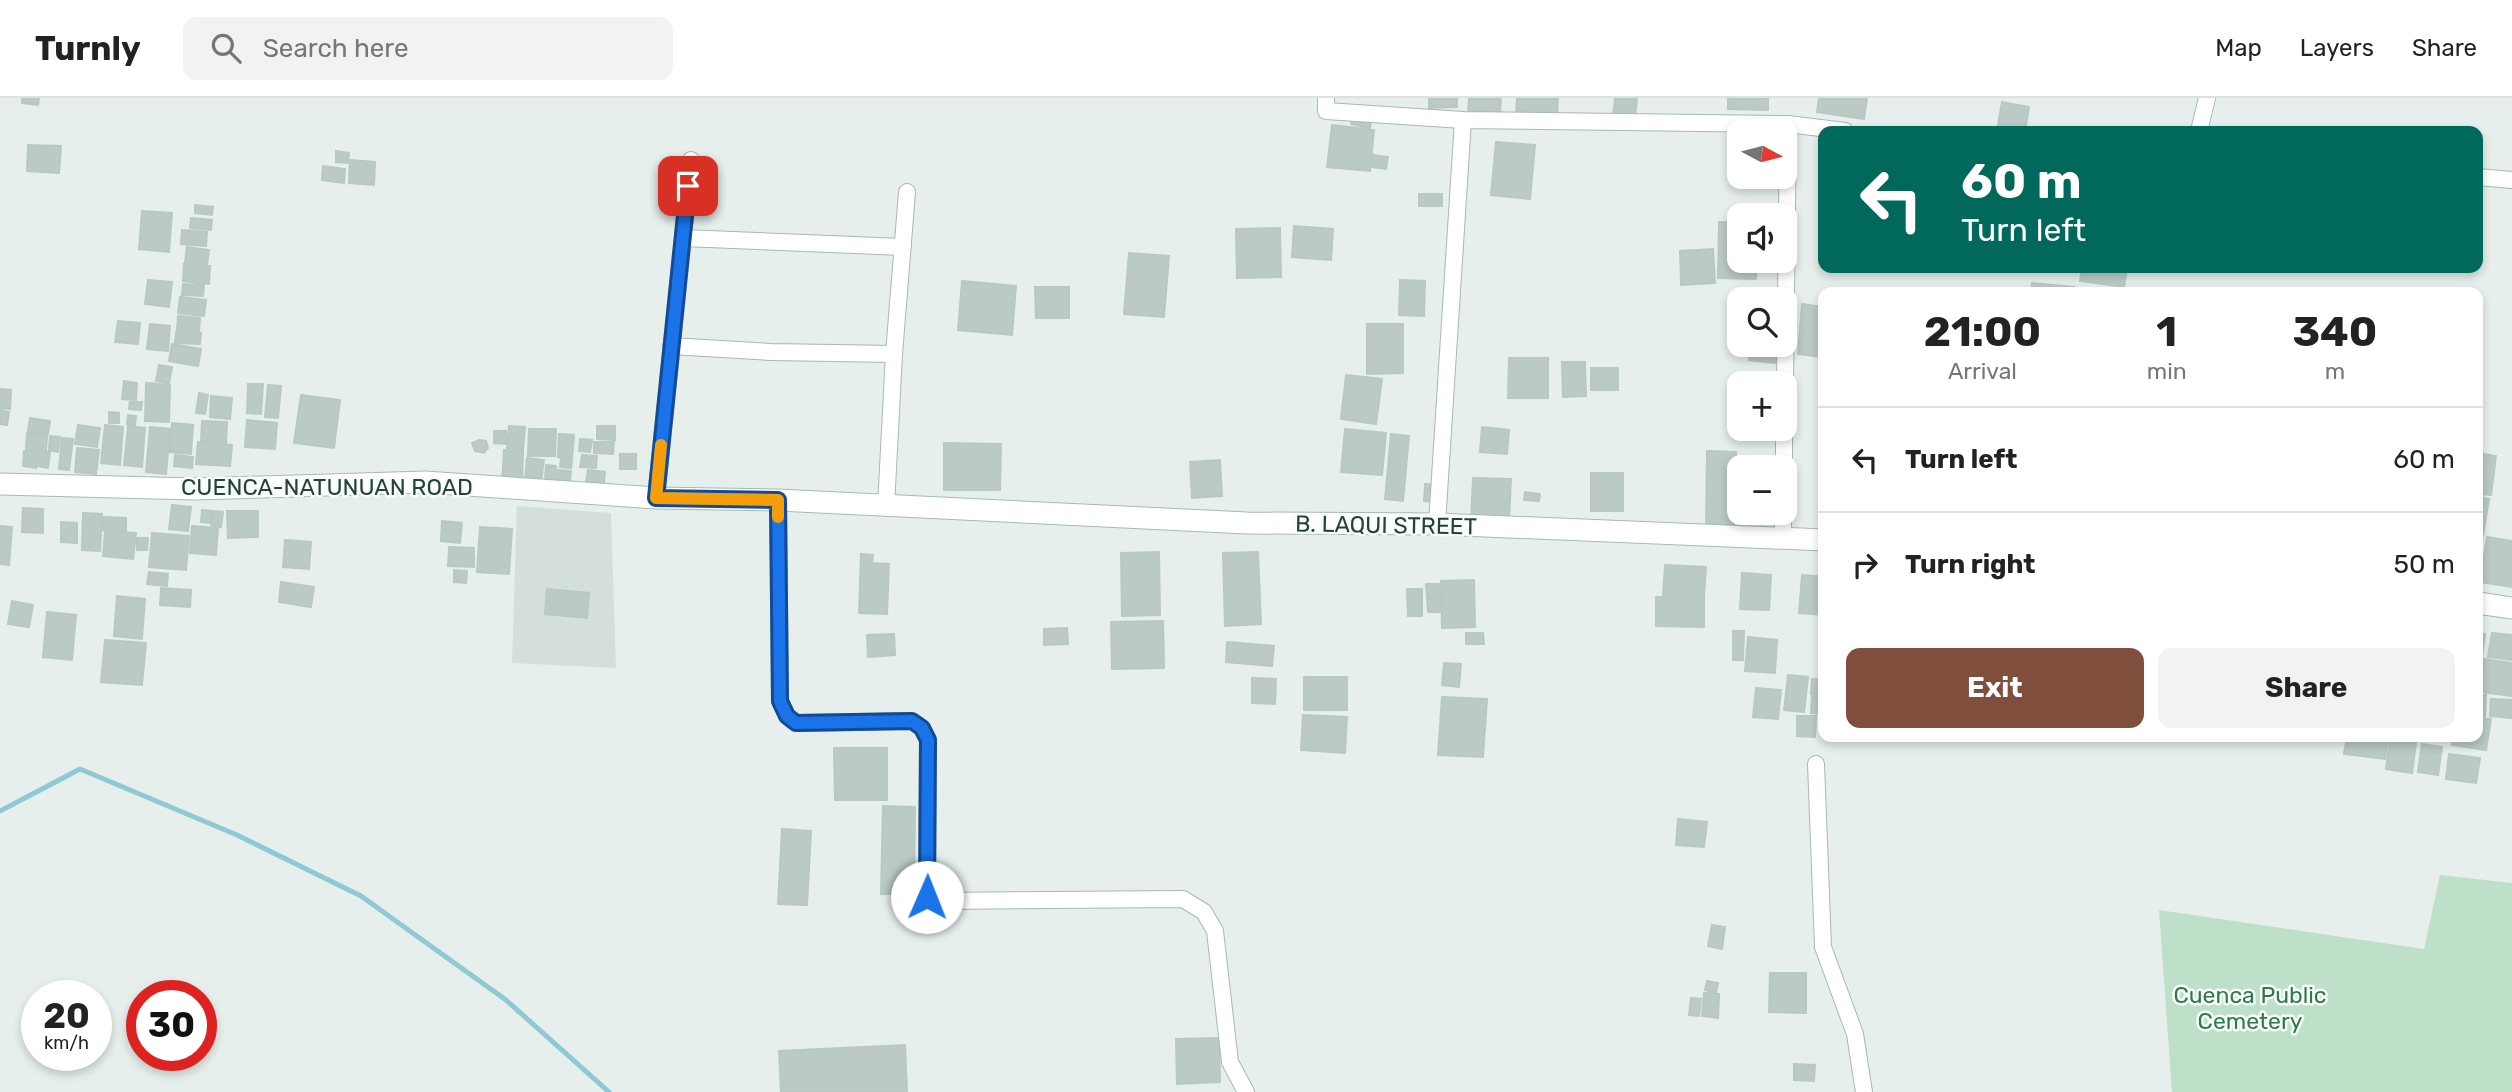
<!DOCTYPE html>
<meta charset="utf-8">
<style>
body{margin:0;font-family:Rubik,sans-serif;background:#f2f2f2;color:#222;height:100vh;display:flex;flex-direction:column;font-size:26px;white-space:nowrap}
*{box-sizing:border-box;margin:0}
p{font-size:23px;color:#767676}
.icon{flex:none;width:38px;height:38px;fill:none;stroke:currentColor;stroke-width:2;stroke-linecap:round;stroke-linejoin:round}
.map{position:relative;flex:1;overflow:hidden}
.details{position:absolute;left:1818px;top:189px;width:665px;height:455px;display:flex;flex-direction:column;background:#fff;border-radius:14px;box-shadow:0 4px 10px #0003}
.details>*{flex:none}
.banner{position:absolute;left:1818px;top:28px;width:665px;height:147px;border-radius:14px;box-shadow:0 4px 10px #0003;background:#00695c;color:#fff;overflow:hidden}
.needle{width:46px;rotate:97deg}
.controls{position:absolute;left:1727px;top:21px;display:grid;gap:14px}
.controls a{display:grid;place-items:center;width:70px;height:70px;border-radius:14px;background:#fff;box-shadow:0 4px 10px #0003;font-size:35px}
.speed{position:absolute;left:21px;top:882px;display:flex;gap:14px;font-size:35px;font-weight:700;text-align:center}
.speed>*{display:grid;place-content:center;width:91px;height:91px;border-radius:50%;background:#fff;box-shadow:0 4px 10px #0003;line-height:1}
.speed small{font-size:18px;font-weight:400}
.speed .limit{border:10px solid #d22;background:#fff;color:#111}
.pin{position:absolute;display:grid;place-items:center;width:60px;height:60px;color:#fff;margin:-30px;border-radius:14px;box-shadow:0 4px 10px #0006}
.me{position:absolute;width:77px;margin:-38px;rotate:1deg;stroke-linejoin:round;filter:drop-shadow(0 0 5px #0008)}
.turn{display:flex;align-items:center;gap:24px;height:147px;padding:0 28px;font-size:32px}
.turn .icon{width:91px;height:91px;stroke-width:2.5}
.turn b{display:block;font-size:49px;line-height:60px}
.eta{display:flex;justify-content:space-evenly;align-items:center;height:119px;text-align:center}
.eta b{font-size:42px;font-weight:700;line-height:49px}
.primary-button{display:flex;gap:14px;margin-top:auto;padding:14px 28px}
.primary-button a{flex:1;height:80px;border-radius:14px;background:#804e3d;color:#fff;font-size:28px;font-weight:700;line-height:80px;text-align:center}
.primary-button a+a{background:#f2f2f2;color:#222}
ul{padding:0;list-style:none}
li{display:flex;align-items:center;gap:21px;height:105px;padding:0 28px;border-top:2px solid #e0e0e0}
li div{flex:1}
li b{display:block;font-size:26px}
li em{font-style:normal}
header{display:flex;align-items:center;gap:42px;box-sizing:border-box;height:98px;padding:0 35px;background:#fff;border-bottom:2px solid #e0e0e0}
header strong{font-size:33px}
nav{display:flex;gap:38px;margin-inline-start:auto;font-size:24px}
.search{width:490px;height:63px;background:#f2f2f2;display:flex;align-items:center;gap:18px;box-sizing:border-box;padding:0 24px;border-radius:14px;color:#767676;font-size:26px}
.map>svg:first-child{display:block}
.built{fill:#d4dfda}
.green{fill:#bfe0c8}
.lines{fill:none;stroke-linecap:round;stroke-linejoin:round}
.stream{stroke:#8ec9d4;stroke-width:5}
.building{fill:#bbcac4;stroke:#b8c9c2;stroke-width:2}
.minor-casing{stroke:#a8b8b2;stroke-width:18}
.secondary-casing{stroke:#a4bbb3;stroke-width:23}
.minor{stroke:#fff;stroke-width:16}
.secondary{stroke:#fff;stroke-width:21}
.route-casing{stroke:#114b97;stroke-width:18}
.route{stroke:#1a73e8;stroke-width:12}
.slow{stroke:#f59e0b;stroke-width:12}
.labels{text-anchor:middle;stroke-width:5;stroke-linejoin:round;paint-order:stroke}
.street-label{font-size:23px;fill:#24423a;stroke:#f7fbf9}
.park-label{font-size:23px;fill:#2d7a4b;stroke:#f7fbf9}
</style>
<header>
<strong>Turnly</strong>
<div class="search"><svg class="icon" aria-label="search" viewBox="0 0 24 24"><circle cx="10" cy="10" r="6"/><path d="M15 15l6 6"/></svg>Search here</div>
<nav><a>Map</a><a>Layers</a><a>Share</a></nav>
</header>
<div class="map">
<svg width="2512" height="994" viewBox="0 0 2512 994">
<rect width="100%" height="100%" fill="#e6efeb"/>
<path class="built" d="M517 408 611 415 616 570 512 565Z"/>
<path class="green" d="M2440 777 2512 785V994H2172L2159 812 2424 851Z"/>
<g class="lines">
<path class="stream" d="M0 713 80 671 237 737 361 798 506 902 609 994"/>
</g>
<path class="building" d="M22 0H39L38 7 22 5Z
M1429 0H1457V9L1429 10Z
M1469 0H1501L1500 17 1468 15Z
M1517 0H1558L1557 19 1516 18Z
M1615 0H1637L1635 20 1613 17Z
M1728 0H1768V12L1728 11Z
M1819 0H1867L1864 21 1817 14Z
M2002 4 2029 9 2025 33H1997Z
M1353 16 1372 19 1370 30 1351 26Z
M1332 27 1374 32 1370 73 1327 69Z
M1496 44 1535 47 1530 101 1491 97Z
M28 47 61 48 59 75 27 73Z
M336 53 349 55 348 65 336 64Z
M1373 57 1388 59 1386 71 1371 69Z
M350 62 375 64 374 87 349 85Z
M323 68 345 71 344 85 322 82Z
M1419 96H1442V108H1419Z
M195 107 213 109 212 117 195 115Z
M142 113 172 115 169 154 139 151Z
M191 120 212 122 211 132 190 130Z
M1719 124 1740 125V163H1757L1756 181 1718 180Z
M1294 128 1333 131 1331 162 1292 159Z
M1280 130 1281 179 1237 180 1236 131Z
M182 132 207 134 206 148 181 146Z
M187 149 209 152 207 167 185 164Z
M1713 151 1715 185 1681 187 1680 153Z
M1129 155 1169 158 1164 219 1124 216Z
M184 166 210 168 209 186 183 183Z
M2082 170H2127L2124 189 2080 183Z
M148 182 172 184 169 209 145 206Z
M1400 182 1425 183 1424 218 1399 217Z
M962 183 1016 188 1012 237 958 232Z
M2032 185 2074 189 2073 194H2031Z
M183 186 204 187 203 198 182 197Z
M1035 189H1069V220H1036Z
M180 199 206 202 204 218 178 215Z
M1802 206 1824 209 1822 259 1798 256Z
M178 218 200 220 199 234 177 232Z
M118 223 140 225 138 246 115 244Z
M150 226 170 228 168 253 147 251Z
M1367 226H1403V275L1367 276Z
M176 234 201 235 200 246 175 245Z
M172 246 201 251 198 268 169 263Z
M1751 247H1785L1784 266 1749 262Z
M1509 260H1548V300H1508Z
M1562 264H1585L1586 298 1563 299Z
M159 267 172 269 169 285 156 283Z
M1591 270H1618V292H1591Z
M1346 277 1382 281 1376 326 1341 321Z
M124 283 137 285 136 302 122 301Z
M146 285 170 287 169 324 145 323Z
M248 286H263L261 316 247 315Z
M268 287 281 288 278 320 265 319Z
M0 291 11 292 10 311 0 310Z
M199 295 208 297 205 316 196 315Z
M301 297 340 302 334 350 294 345Z
M211 298 232 300 230 321 210 319Z
M130 303 142 304 141 312 129 311Z
M0 312 9 314 7 327 0 326Z
M109 314 119 315V325H109Z
M128 317 136 318 135 327 127 326Z
M30 320 50 323 48 336 28 333Z
M247 322 277 325 275 351 245 349Z
M202 323 227 324 226 345 201 343Z
M172 325 193 327 191 356 170 354Z
M78 327 100 330 97 349 75 346Z
M105 327 123 329 120 367 101 365Z
M128 328 145 330 142 369 124 367Z
M509 328 525 329 523 351 507 350Z
M597 328H615V342L597 341Z
M150 329 170 331 166 376 146 374Z
M1482 329 1509 332 1507 356 1480 354Z
M529 331H556L555 358H528Z
M1345 331 1386 335 1382 377 1341 374Z
M494 333H506V346L494 345Z
M27 335 47 337 46 353 26 351Z
M559 336 574 337 572 360 558 359Z
M1391 336 1409 338 1403 403 1385 401Z
M50 338 60 339 58 354 49 352Z
M62 340 73 341 69 372 59 371Z
M580 341 592 342 590 354 579 353Z
M479 342 486 343 488 350 484 355 475 353 472 345Z
M198 344 232 347 230 368 196 366Z
M594 344H614L613 356 594 355Z
M944 345 1001 346 1000 392H944Z
M77 350 99 352 96 376 75 374Z
M504 352 523 353 522 385 502 384Z
M24 353 37 354 36 370 23 368Z
M39 353 50 354 48 370 37 368Z
M1707 353 1736 354 1734 434 1706 433Z
M2478 355 2496 358 2491 397 2478 396Z
M620 356H636V371H620Z
M175 357 193 359 192 370 174 368Z
M582 357 597 358 596 370 580 369Z
M527 360 544 362 541 383 525 381Z
M561 360 572 362 571 370 560 369Z
M1220 362 1222 398 1192 400 1190 364Z
M546 367 556 368 555 382H545Z
M558 372 571 373 570 383 557 382Z
M588 372 605 374 604 385 586 383Z
M1591 375H1623V413H1591Z
M1473 380 1511 381 1509 423 1471 422Z
M1425 386 1438 387 1437 404 1424 403Z
M1525 394 1540 396 1539 403 1524 402Z
M2478 399 2489 401 2483 438H2478Z
M172 407 191 409 188 433 169 431Z
M23 410 43 411V435L22 434Z
M202 412 212 413 210 425 201 424Z
M213 413 223 414 221 429 211 427Z
M227 413H258V439L228 440Z
M83 415 102 416 100 453 82 452Z
M104 419 126 420V433L103 432Z
M442 423 462 425 460 445 441 443Z
M61 424 77 425V445L61 444Z
M0 428 12 429 9 467 0 466Z
M192 428 218 430 216 457 190 455Z
M480 429 512 431 509 476 477 474Z
M105 433 136 435 133 461 103 458Z
M152 435 189 438 186 472 149 469Z
M2487 439 2512 443V489L2480 484Z
M137 440H148L147 452H137Z
M285 442 311 444 309 471 283 469Z
M449 449 474 450V469L448 468Z
M1159 454 1160 517 1122 518 1121 455Z
M1258 454 1261 526 1225 528 1223 455Z
M861 456 873 457 872 465 889 466 887 516 859 515Z
M1665 467 1706 469 1704 500 1663 498Z
M454 472 467 473 466 485 454 484Z
M149 474 168 476 167 488 147 486Z
M1742 475 1771 477 1769 512 1740 511Z
M1802 477 1824 479V517L1799 515Z
M1474 482 1475 529 1442 530 1441 483Z
M281 484 314 489 311 509 279 504Z
M1426 486H1439L1441 514H1428Z
M161 490 191 492 190 509 160 507Z
M547 491 589 495 587 520 545 516Z
M1407 491H1422V518H1408Z
M117 498 145 501 142 541 114 538Z
M1656 499 1704 500V529L1656 528Z
M12 503 33 507 29 529 8 526Z
M47 514 76 517 72 562 43 559Z
M1163 523 1164 570 1112 571 1111 524Z
M1067 530 1068 546 1044 547V531Z
M1733 533H1744L1743 562H1733Z
M1466 535H1483L1484 546H1466Z
M2478 535 2485 536 2478 587Z
M2492 535 2512 537V562L2488 559Z
M894 536 895 557 868 559 867 537Z
M1748 539 1777 542 1775 575 1745 573Z
M105 542 146 545 142 587 101 584Z
M1227 544 1274 548 1272 568 1226 564Z
M2484 561 2512 565V598L2480 594Z
M1444 565 1461 566 1459 589 1442 587Z
M1788 577 1808 579 1804 614 1784 612Z
M1304 579H1347V612H1304Z
M1252 580 1276 581 1275 606 1252 605Z
M1812 581 1824 582V597L1811 596Z
M1756 590 1781 592 1778 621 1753 619Z
M2478 597H2486L2485 619 2478 618Z
M1812 598 1824 599V616L1811 615Z
M1442 599 1487 601 1483 659 1438 657Z
M2491 601 2512 602V620L2490 618Z
M1303 617 1347 619 1345 655 1301 652Z
M1797 618H1816L1815 639 1797 638Z
M2478 620 2491 621 2486 652 2452 647 2453 639H2478Z
M2347 639H2388L2385 661 2344 656Z
M2390 641 2416 645 2412 675 2386 671Z
M2422 646 2442 649 2438 677 2418 674Z
M834 650H887V702H835Z
M2449 656 2480 660 2476 685 2446 681Z
M883 708 915 709 914 796H881Z
M1678 721 1707 724 1704 749 1676 747Z
M782 731 811 733 807 807 778 806Z
M1712 827 1725 829 1722 851 1708 848Z
M1770 875H1806V915L1769 914Z
M1707 883 1718 885 1716 895 1705 892Z
M1704 895 1719 896 1718 920 1702 918Z
M1691 900 1701 901 1699 918 1689 917Z
M1219 940 1220 984 1177 986 1176 941Z
M905 947 907 994H781L779 953Z
M1794 966 1815 967 1814 983 1794 982Z"/>
<g class="lines">
<g class="minor-casing">
<path id="minor" d="M1326 0V13L1463 22 1788 26 1845 33
M2199 33 2207 0
M2478 79 2512 82
M683 140 903 149
M671 248 771 254 894 256
M1785 285 1788 26
M1784 369V331
M656 400 691 62
M778 402 780 603 787 618 796 625 912 623 922 630 928 642 927 798 937 803 1183 801 1204 814 1215 833 1230 964 1246 994
M886 408 894 256 907 94
M1437 426 1463 22
M1783 439V415
M1816 666 1823 849 1855 936 1864 994"/>
</g>
<g class="secondary-casing">
<path id="secondary" d="M0 386 194 391 425 384 656 400 778 402 1247 425 1437 426 1824 442
M2478 505 2512 510"/>
</g>
<use href="#minor" class="minor"/>
<use href="#secondary" class="secondary"/>
</g>
<g class="lines">
<g class="route-casing">
<path id="route" d="M688 88 656 400 778 402 780 603 787 618 796 625 912 623 922 630 928 642 927 799"/>
</g>
<use href="#route" class="route"/>
<path class="slow" d="M661 347 656 400 778 402V419"/>
</g>
<g class="labels">
<g class="street-label">
<text x="327" y="397">CUENCA-NATUNUAN ROAD</text>
<text transform="translate(1386 427) rotate(1)" y="8">B. LAQUI STREET</text>
</g>
<g class="park-label">
<text x="2250" y="905">Cuenca Public<tspan x="2250" dy="26">Cemetery</tspan></text>
</g>
</g>
</svg>
<div class="controls">
<a><svg class="needle" viewBox="-14 -14 28 28"><path d="M0-13l5 13h-10z" fill="#e53935"/><path d="M0 13l5-13h-10z" fill="#767676"/></svg></a>
<a><svg class="icon" aria-label="sound" viewBox="0 0 24 24"><path d="M4 9h4l5-4v14l-5-4H4zM17 9q2 3 0 6"/></svg></a>
<a><svg class="icon" aria-label="search" viewBox="0 0 24 24"><circle cx="10" cy="10" r="6"/><path d="M15 15l6 6"/></svg></a>
<a>+</a>
<a>−</a>
</div>
<div class="speed"><div>20<small>km/h</small></div><div class="limit">30</div></div>
<div class="pin" style="left:688px;top:88px;background:#d93025"><svg class="icon" aria-label="arrive" viewBox="0 0 24 24"><path d="M6 21V4h12l-3 4 3 4H6"/></svg></div>
<svg class="me" style="left:927px;top:799px" viewBox="-20 -20 40 40"><circle r="19" fill="#fff"/><path d="M0-13L10 11 0 6-10 11z" fill="#1a73e8"/></svg>
<div class="banner">
<div class="turn"><svg class="icon" aria-label="left" viewBox="0 0 24 24"><path d="M17 20v-9H6M10 6l-5 5 5 5"/></svg><div><b>60 m</b>Turn left</div></div>
</div>
<section class="details">
<div class="eta">
<div><b>21:00</b><p>Arrival</p></div>
<div><b>1</b><p>min</p></div>
<div><b>340</b><p>m</p></div>
</div>
<ul>
<li><svg class="icon" aria-label="left" viewBox="0 0 24 24"><path d="M17 20v-9H6M10 6l-5 5 5 5"/></svg><div><b>Turn left</b></div><em>60 m</em></li>
<li><svg class="icon" aria-label="right" viewBox="0 0 24 24"><path d="M7 20v-9h11M14 6l5 5-5 5"/></svg><div><b>Turn right</b></div><em>50 m</em></li>
</ul>
<div class="primary-button"><a>Exit</a><a>Share</a></div>
</section>
</div>
